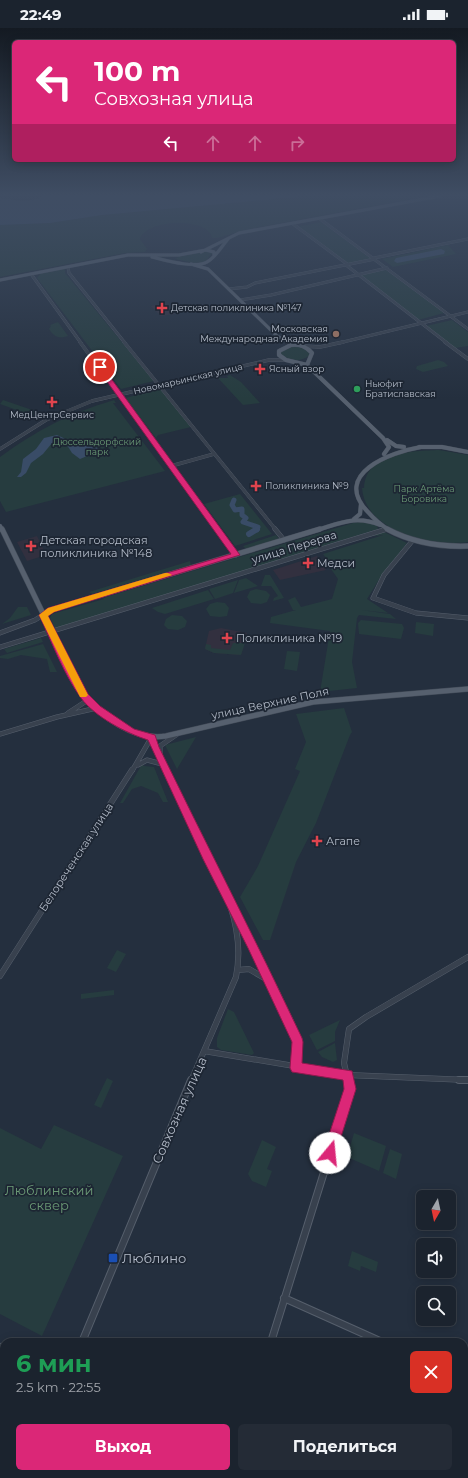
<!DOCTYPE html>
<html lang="ru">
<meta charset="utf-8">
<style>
body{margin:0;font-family:Montserrat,sans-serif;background:#242b36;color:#f1f3f6;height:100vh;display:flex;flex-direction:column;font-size:15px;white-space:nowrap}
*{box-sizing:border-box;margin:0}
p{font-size:13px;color:#a0a4aa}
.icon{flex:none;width:22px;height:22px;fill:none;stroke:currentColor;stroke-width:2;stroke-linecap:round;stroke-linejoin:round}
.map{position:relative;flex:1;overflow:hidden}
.panel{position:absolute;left:0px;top:1310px;width:468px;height:140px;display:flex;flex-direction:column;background:#1b232e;border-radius:12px 12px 0 0;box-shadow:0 2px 10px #0003,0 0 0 1px #39404a}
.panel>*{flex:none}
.top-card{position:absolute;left:12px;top:12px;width:444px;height:122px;border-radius:6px;box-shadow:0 2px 10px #0003,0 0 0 1px #39404a;background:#db2777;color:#fff;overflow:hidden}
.needle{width:26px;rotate:189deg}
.fabs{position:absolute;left:416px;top:1162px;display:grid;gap:8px}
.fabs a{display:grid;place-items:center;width:40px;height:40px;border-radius:6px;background:#1b232e;box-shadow:0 2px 10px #0003,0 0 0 1px #39404a;font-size:20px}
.pin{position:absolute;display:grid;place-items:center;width:34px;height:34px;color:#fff;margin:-17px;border:2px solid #fff;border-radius:50%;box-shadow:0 1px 4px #0007}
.me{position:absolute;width:44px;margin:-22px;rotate:17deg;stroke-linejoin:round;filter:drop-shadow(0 0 3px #0008)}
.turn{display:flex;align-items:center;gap:14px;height:84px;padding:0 16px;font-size:18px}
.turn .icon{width:52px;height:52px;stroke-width:2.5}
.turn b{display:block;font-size:28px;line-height:34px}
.lanes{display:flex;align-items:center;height:38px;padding:0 16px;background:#0003;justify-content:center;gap:20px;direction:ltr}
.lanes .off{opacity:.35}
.round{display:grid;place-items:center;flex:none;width:42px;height:42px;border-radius:6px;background:#242b36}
.headline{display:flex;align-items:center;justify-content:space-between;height:68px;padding:0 16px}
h1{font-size:24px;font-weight:700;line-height:30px;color:#1e9e55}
.primary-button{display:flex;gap:8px;margin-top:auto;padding:8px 16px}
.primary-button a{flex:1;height:46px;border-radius:6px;background:#db2777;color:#fff;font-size:16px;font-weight:700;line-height:46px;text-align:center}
.primary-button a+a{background:#242b36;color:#f1f3f6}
.status{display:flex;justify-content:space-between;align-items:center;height:28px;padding:0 20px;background:#1b232e;direction:ltr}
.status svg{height:11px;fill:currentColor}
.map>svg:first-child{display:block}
.medical{fill:#32303f}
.green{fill:#263c3f}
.water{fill:#394c67}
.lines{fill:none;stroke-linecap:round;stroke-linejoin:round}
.river-far1{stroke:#394c67;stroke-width:5}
.river{stroke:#394c67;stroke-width:6}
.minor-far4-casing{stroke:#565f6c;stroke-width:3}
.minor-far3-casing{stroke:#565f6c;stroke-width:3.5}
.minor-far2-casing{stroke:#565f6c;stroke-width:5}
.minor-far1-casing{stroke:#565f6c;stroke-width:6}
.minor-casing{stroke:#565f6c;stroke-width:8}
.major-far2-casing{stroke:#414a57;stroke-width:3.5}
.major-far1-casing{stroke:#414a57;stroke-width:4.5}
.major-casing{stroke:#414a57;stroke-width:6}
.minor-far4{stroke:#38414e;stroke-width:2.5}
.minor-far3{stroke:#38414e;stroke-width:3}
.minor-far2{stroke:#38414e;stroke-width:4}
.minor-far1{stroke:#38414e;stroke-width:5}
.minor{stroke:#38414e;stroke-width:6}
.major-far2{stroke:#56606e;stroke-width:3}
.major-far1{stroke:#56606e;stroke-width:4}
.major{stroke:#56606e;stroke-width:5}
.route{fill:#db2777;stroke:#8e194d}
.slow{fill:#f59e0b}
.health-dot{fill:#e0444e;stroke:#1d2633;stroke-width:1.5}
.education-dot{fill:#8d6e63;stroke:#1d2633;stroke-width:1.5}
.leisure-dot{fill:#2e9e5b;stroke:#1d2633;stroke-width:1.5}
.transit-dot{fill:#1a4fb4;stroke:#1d2633;stroke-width:1.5}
.labels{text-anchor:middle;stroke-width:3.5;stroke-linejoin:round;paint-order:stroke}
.far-poi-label{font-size:9px;fill:#b4bcc9;stroke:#1d2633;text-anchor:start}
.far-street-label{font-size:9px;fill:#b4bcc9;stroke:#1d2633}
.far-park-label{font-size:9px;fill:#6b9a76;stroke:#1d2633}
.poi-label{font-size:11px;fill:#b4bcc9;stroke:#1d2633;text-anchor:start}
.street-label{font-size:11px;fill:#b4bcc9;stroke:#1d2633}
.near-street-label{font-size:13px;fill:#b4bcc9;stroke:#1d2633}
.near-park-label{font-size:13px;fill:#6b9a76;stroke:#1d2633}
.near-poi-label{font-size:13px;fill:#b4bcc9;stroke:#1d2633;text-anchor:start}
</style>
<div class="status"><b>22:49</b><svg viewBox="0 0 49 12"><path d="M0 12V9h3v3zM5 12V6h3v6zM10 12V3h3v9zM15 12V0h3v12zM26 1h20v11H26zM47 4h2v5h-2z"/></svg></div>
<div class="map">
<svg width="468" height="1450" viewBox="0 0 468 1450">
<rect width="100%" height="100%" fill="#242f3e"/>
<path class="medical" d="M166 275 175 286 161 288 151 278Z
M37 508 46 527 27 533 17 514Z
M317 528 326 542 280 552 273 542Z
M221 600 247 605 241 627 214 625 205 621 209 603Z"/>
<path class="green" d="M306 168H426L249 201 217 210H212C209 189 146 191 140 211L147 221 145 224 125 225 0 249V197L50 195 102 187Z
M321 194 371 231 349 236 343 234 297 199Z
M448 217 456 226 393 239 382 231Z
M206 223 212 225 205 234 194 235 175 231 179 229Z
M65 240V245L154 353 121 361 37 250 41 245Z
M386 242 444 285 418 292 360 247Z
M452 292 468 304V318L455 320 426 298Z
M58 294 68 308C59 311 54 309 49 301L51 298 50 297Z
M289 318 302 319 309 324V328C299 335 289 332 280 326L281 322Z
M438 332 444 334 448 338 423 344 416 341 417 338Z
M230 347 241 354 260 375 243 377 218 350H228L227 348Z
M161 361 191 399 158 407 156 410 125 370Z
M3 372 41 385 37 386 36 389 0 376Z
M114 372 116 375H113L165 443 6 484 0 473V429C39 401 68 386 114 372Z
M439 422 468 427V514C433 519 365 504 362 460H364C366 424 412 423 439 422Z
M240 466 272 506 235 518 204 476Z
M363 492 377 498 378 501 55 602 50 590 52 586 104 571 103 570Z
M382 503 407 515 380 550 367 571 388 585 361 582 390 586 396 591 359 587 357 590 352 634 357 660 320 664 330 603 270 595 271 589 296 582H293L288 572 295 569 301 579 332 571 338 551 331 541 334 540 323 526 383 507 376 508 371 506Z
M276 507 279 511 246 521 243 518Z
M190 533 191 537 93 566 89 564Z
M265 547H270L284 570 273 573 274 570 278 568 271 558H261Z
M246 550 258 558 234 565 239 552Z
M238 552 233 565 215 571 209 561Z
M256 561 266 563 270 567 267 574 261 576 251 575 247 569 250 563Z
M208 562 214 571 165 586 158 584 152 580Z
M217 574 225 575 229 580 227 588 220 589 210 588 206 581 210 576Z
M18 579H27L31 587 2 596 10 590Z
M172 587 182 588 187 593 185 599 178 602 168 601 164 597 166 591Z
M361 592 402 596 404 600 401 611 359 606 358 595Z
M416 594 434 596 433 608 415 605Z
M41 610 43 614 7 625 4 621Z
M233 615H245L241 627 214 625 205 621 206 616 211 617V620L230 622Z
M43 616 57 644H50L47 631 21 627 8 631 0 630V628Z
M287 623 300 624 297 643 284 641Z
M344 680 352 704 350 707 316 795 296 834 270 912H263L240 869 258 838 300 743 295 741 306 714 296 686Z
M196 709 177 741 165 717Z
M142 736 144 738 154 739 168 774H163L158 765 141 758 132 761 123 775H120Z
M117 922 126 926 116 944 107 940Z
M114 962V967L81 971V966Z
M228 981 234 984 254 1025 252 1027 221 1022 217 1019V1010Z
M340 992 335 1004V1013L317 1022 309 1007Z
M335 1015 337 1032 333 1034 322 1029 318 1024Z
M107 1050 113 1053 101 1080 94 1077Z
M54 1097 123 1128 42 1308 0 1286V1100L41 1121Z
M354 1105 386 1118 379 1143 347 1129Z
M262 1112 276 1119 267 1141 272 1143 266 1159 252 1153 248 1146Z
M390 1121 402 1126 396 1151 383 1145Z
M352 1223 378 1234 376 1244 361 1238 360 1243 348 1238Z"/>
<path class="water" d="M43 168H306L102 187 50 195 0 197V170C10 172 35 175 43 168Z
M441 221 445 223 444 226 397 235 394 233 396 230Z
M57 407 72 414 98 420 99 423 80 431 72 425 67 417 60 414 52 415 43 426 31 435 26 445 21 449H17L21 444 23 431 36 421 44 410Z"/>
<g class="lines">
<path class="river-far1" d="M234 472 232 477 235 482 242 481V487L246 490 243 494 258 499 257 502"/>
<path class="river" d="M249 506 257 501"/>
<g class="minor-far4-casing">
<path id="minor-far4" d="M320 191 468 301
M293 196 347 236
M374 230 468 211
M346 237 447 315
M68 239 69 245 125 315
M31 246 81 315
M229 261 247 259 255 255 375 231
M240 272 271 267 387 240
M339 315 468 284"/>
</g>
<g class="minor-far3-casing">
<path id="minor-far3" d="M80 314 218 502
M124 314 276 502
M445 314 468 331
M303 318 320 319 343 314
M0 421 46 392 92 373 269 332H287
M171 438 214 426
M383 502 387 501"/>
</g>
<g class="minor-far2-casing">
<path id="minor-far2" d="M217 501 236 527
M275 501 284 512
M413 512 384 547 373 570 416 585 468 590
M0 605 35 592 43 587
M0 619 387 501
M68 685 88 672
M0 706 57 689 97 680
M151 710 166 743
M160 729V718L176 707
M138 737 147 732 162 736
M132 743 151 710"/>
</g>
<g class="minor-far1-casing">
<path id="minor-far1" d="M165 742 231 879
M236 888 252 917 298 1014 296 1039
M238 942 249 941 266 951
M0 948 132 742
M204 1023 348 1047 468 1052
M191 1053 236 949C241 924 238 901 230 877
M348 1053 344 1035 349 1001 366 989 468 929"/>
</g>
<g class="minor-casing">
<path id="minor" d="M459 1052H468
M284 1270 382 1314
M82 1314 191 1052
M271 1314 350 1061 348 1052
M0 1319 4 1321
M464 1352 468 1353
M240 1446 248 1450
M24 1450 26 1446
M225 1450 228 1446"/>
</g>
<g class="major-far2-casing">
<path id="major-far2" d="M201 224 239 205 440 168
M152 229C165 232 195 241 207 234 216 229 222 218 228 211
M191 236 208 241 277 308 290 315
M0 252 128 227H179L206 222 214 224V227"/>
</g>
<g class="major-far1-casing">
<path id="major-far1" d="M288 314 293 316
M291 317C300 316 306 318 312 325L307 337 286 332 279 327V323Z
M307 337 383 410 389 419 384 426
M387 412 396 418 404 419
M419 419H442L468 424
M354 491 360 486 361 476
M0 498 2 502
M317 502C341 495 356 487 380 497
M389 502C381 497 374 491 368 484 331 446 391 424 421 419"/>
</g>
<g class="major-casing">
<path id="major" d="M2 501 81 664C101 688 133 713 166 708L313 674 468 661
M387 501C413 515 439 519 468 518
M43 587 51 582 320 501"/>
</g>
<use href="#minor-far4" class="minor-far4"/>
<use href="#minor-far3" class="minor-far3"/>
<use href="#minor-far2" class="minor-far2"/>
<use href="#minor-far1" class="minor-far1"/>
<use href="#minor" class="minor"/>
<use href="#major-far2" class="major-far2"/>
<use href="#major-far1" class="major-far1"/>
<use href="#major" class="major"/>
</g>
<linearGradient id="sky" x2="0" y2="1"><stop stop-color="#141a22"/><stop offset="0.45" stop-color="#3f4d63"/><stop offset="1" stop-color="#3f4d63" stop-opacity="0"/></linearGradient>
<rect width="468" height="371" fill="url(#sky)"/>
<path class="route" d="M98 338H102L240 527 54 584 48 588 88 666 100 678 134 701 155 707 159 719C206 816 256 912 302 1010L303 1014 302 1035 352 1043 356 1061 336 1125 334 1129 330 1131 325 1129 323 1125 344 1061 343 1052 292 1044 290 1040 292 1014 248 920 203 831 148 712C126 705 95 689 81 670 63 645 52 614 39 587L48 580 231 526 98 341Z"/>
<path class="slow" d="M165 545H168L172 547 54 584 48 588 88 667 86 669H80L39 587 48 580Z"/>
<g class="health-dot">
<path d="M160 274h4v4h4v4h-4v4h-4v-4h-4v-4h4z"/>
<path d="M258 335h4v4h4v4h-4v4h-4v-4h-4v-4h4z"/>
<path d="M50 368h4v4h4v4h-4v4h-4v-4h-4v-4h4z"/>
<path d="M254 452h4v4h4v4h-4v4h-4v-4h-4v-4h4z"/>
<path d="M29 512h4v4h4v4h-4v4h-4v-4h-4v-4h4z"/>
<path d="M306 529h4v4h4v4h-4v4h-4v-4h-4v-4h4z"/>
<path d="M225 604h4v4h4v4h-4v4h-4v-4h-4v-4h4z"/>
<path d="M315 807h4v4h4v4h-4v4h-4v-4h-4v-4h4z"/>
</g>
<circle class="education-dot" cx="336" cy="306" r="4"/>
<circle class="leisure-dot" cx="357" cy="361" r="4"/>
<rect class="transit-dot" x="108" y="1225" width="10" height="10" rx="2"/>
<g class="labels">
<g class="far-poi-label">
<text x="171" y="283">Детская поликлиника №147</text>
<text x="328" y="304" text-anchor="end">Московская<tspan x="328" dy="10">Международная Академия</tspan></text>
<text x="269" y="344">Ясный взор</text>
<text x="365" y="359">Ньюфит<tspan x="365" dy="10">Братиславская</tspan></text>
<text x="52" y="390" text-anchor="middle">МедЦентрСервис</text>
<text x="265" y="461">Поликлиника №9</text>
</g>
<g class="far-street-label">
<text transform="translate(188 351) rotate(-13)" y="3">Новомарьинская улица</text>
</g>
<g class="far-park-label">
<text x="97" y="417">Дюссельдорфский<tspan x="97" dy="10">парк</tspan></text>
<text x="424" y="464">Парк Артёма<tspan x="424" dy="10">Боровика</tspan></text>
</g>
<g class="poi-label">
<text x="40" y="516">Детская городская<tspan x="40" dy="13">поликлиника №148</tspan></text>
<text x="317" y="539">Медси</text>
<text x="236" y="614">Поликлиника №19</text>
<text x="326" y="817">Агапе</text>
</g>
<g class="street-label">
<text transform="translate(294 519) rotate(-17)" y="4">улица Перерва</text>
<text transform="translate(270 675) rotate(-12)" y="4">улица Верхние Поля</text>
<text transform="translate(76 829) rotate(-57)" y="4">Белореченская улица</text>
</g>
<g class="near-street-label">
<text transform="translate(179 1082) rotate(-66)" y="5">Совхозная улица</text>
</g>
<g class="near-park-label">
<text x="49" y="1167">Люблинский<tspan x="49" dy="15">сквер</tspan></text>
</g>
<g class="near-poi-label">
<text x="122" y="1235">Люблино</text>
</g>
</g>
</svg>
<div class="fabs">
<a><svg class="needle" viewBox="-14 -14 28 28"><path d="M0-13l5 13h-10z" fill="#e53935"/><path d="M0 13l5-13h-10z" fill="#a0a4aa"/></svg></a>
<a><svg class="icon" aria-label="sound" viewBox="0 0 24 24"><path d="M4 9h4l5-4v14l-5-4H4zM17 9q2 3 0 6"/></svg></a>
<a><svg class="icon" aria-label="search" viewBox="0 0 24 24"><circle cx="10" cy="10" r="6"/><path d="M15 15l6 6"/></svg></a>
</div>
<div class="pin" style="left:100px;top:339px;background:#d93025"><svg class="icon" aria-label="arrive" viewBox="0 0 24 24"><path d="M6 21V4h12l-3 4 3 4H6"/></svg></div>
<svg class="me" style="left:330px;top:1125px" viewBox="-20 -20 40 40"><circle r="19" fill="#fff"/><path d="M0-13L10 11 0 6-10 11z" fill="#db2777"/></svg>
<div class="top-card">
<div class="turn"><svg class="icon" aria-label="left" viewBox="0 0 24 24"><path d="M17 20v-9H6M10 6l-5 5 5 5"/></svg><div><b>100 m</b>Совхозная улица</div></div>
<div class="lanes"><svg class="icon" aria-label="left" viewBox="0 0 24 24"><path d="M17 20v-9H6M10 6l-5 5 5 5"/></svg><svg class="icon off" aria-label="ahead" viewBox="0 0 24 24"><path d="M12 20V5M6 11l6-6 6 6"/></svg><svg class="icon off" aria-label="ahead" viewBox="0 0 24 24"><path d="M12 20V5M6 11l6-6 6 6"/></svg><svg class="icon off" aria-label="right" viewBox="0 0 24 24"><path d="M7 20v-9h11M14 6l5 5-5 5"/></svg></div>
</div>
<section class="panel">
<div class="headline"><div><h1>6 мин</h1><p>2.5 km · 22:55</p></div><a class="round" style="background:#d93025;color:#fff"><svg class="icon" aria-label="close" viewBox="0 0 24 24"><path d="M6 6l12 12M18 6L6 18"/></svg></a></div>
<div class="primary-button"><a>Выход</a><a>Поделиться</a></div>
</section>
</div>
